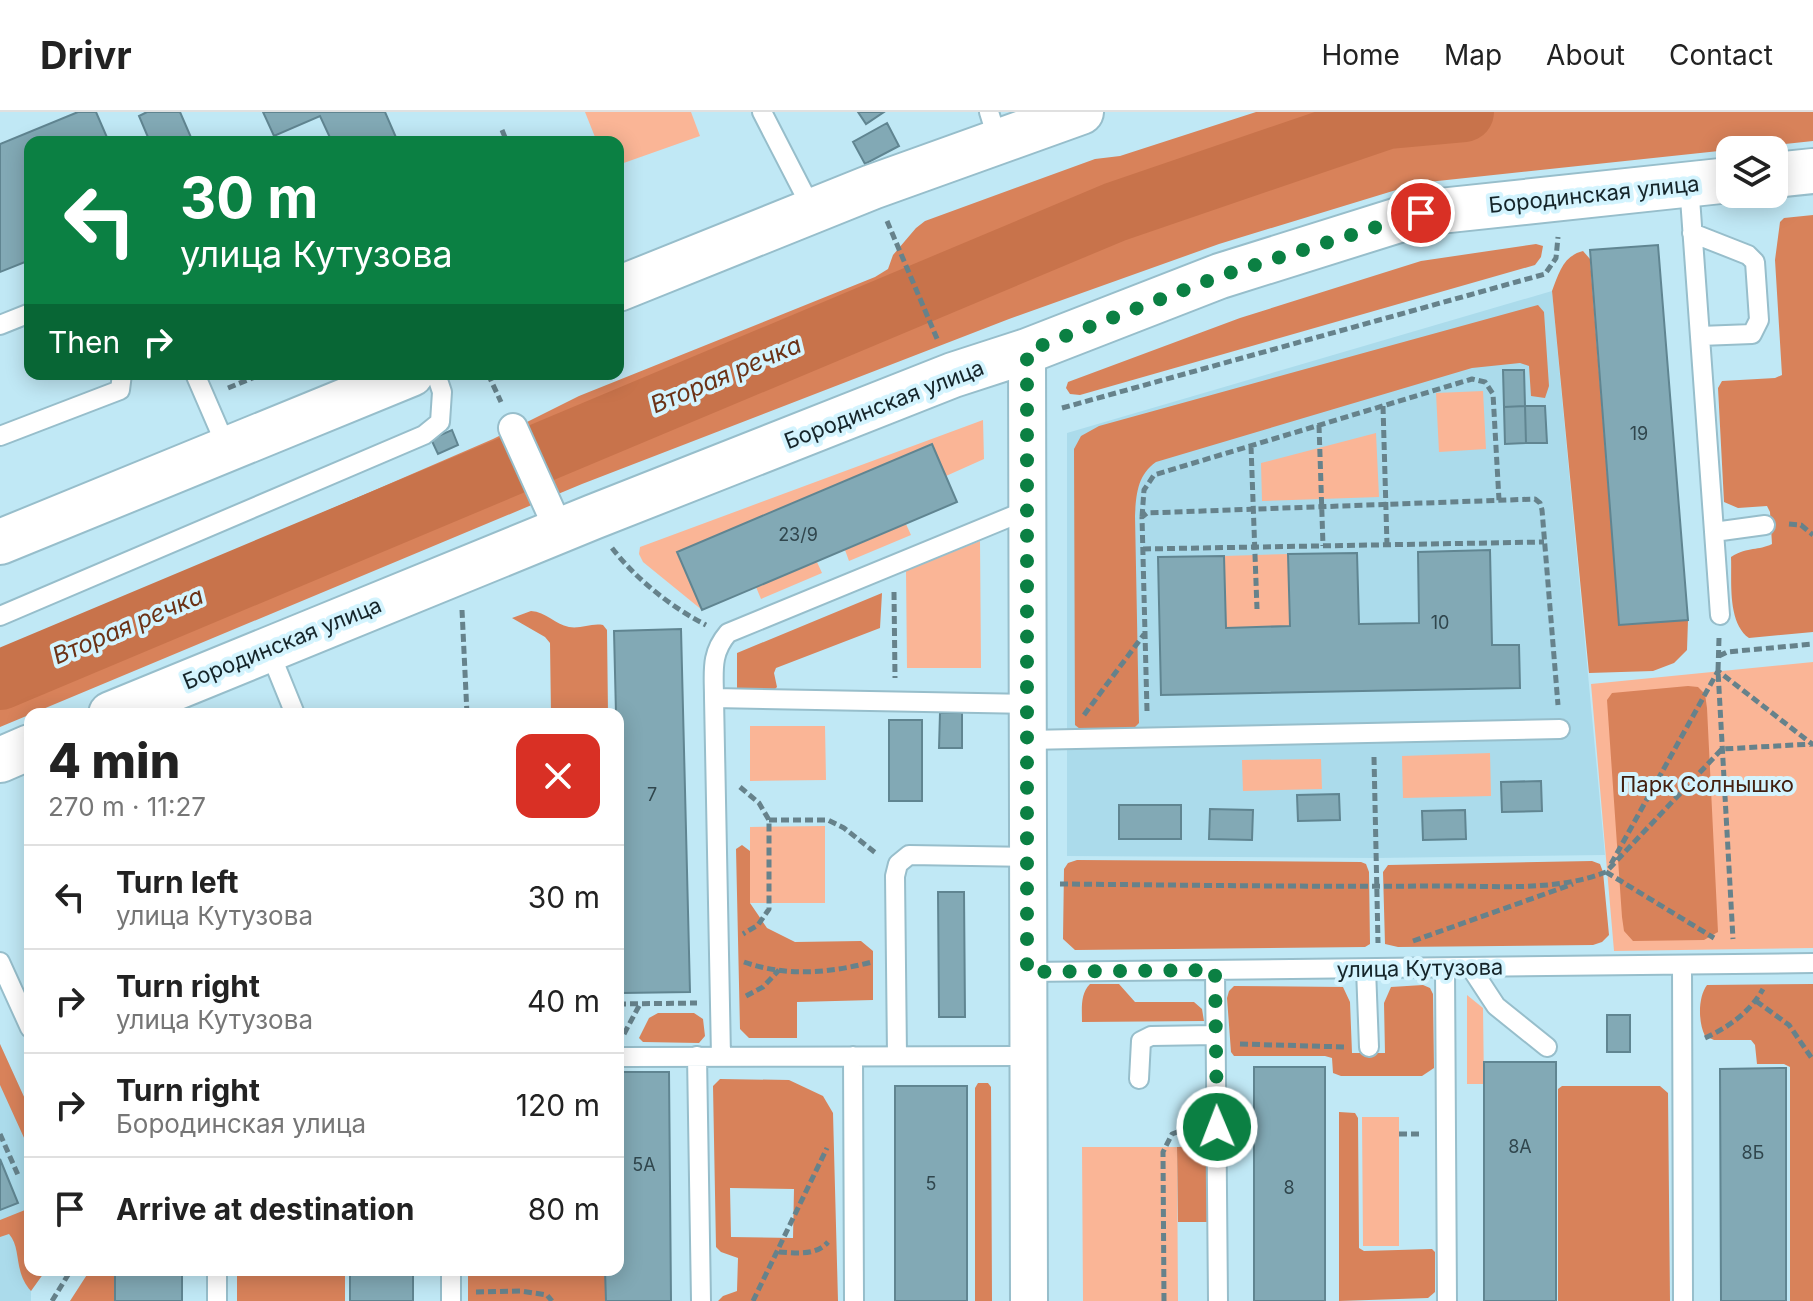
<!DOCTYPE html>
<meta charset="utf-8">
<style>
body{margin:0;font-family:Inter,sans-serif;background:#f6f6f6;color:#222;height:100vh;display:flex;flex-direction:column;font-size:30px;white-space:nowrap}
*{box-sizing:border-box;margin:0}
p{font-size:26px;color:#767676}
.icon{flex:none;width:44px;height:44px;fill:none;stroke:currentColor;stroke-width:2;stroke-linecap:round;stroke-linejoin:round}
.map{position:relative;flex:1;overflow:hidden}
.panel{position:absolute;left:24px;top:596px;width:600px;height:568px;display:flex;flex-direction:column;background:#fff;border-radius:16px;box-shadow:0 4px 20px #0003}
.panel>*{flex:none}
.banner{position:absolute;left:24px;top:24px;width:600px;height:244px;border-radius:16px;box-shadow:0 4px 20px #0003;background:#0b8043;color:#fff;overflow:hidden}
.tools{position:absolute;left:1716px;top:24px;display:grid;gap:16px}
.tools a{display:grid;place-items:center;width:72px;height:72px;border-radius:16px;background:#fff;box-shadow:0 4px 20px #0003;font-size:40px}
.pin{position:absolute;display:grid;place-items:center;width:68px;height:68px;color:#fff;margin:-34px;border:4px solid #fff;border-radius:50%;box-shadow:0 2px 8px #0007}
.me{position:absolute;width:88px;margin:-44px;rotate:359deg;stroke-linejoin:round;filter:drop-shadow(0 0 6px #0008)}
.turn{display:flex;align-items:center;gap:28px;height:168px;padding:0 24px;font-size:36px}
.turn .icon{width:104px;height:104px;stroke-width:2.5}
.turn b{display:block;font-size:56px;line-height:68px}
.then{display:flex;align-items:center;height:76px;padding:0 24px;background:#0003;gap:16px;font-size:30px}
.round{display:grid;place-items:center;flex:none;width:84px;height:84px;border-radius:16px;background:#f6f6f6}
.overview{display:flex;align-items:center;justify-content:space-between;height:136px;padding:0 24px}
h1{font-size:48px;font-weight:800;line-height:60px}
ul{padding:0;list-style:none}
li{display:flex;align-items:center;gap:24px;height:104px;padding:0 24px;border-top:2px solid #e0e0e0}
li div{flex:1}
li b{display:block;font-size:30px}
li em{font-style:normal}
header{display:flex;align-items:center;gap:48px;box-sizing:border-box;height:112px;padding:0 40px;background:#fff;border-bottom:2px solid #e0e0e0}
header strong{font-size:38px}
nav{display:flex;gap:44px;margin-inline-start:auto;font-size:28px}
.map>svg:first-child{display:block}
.built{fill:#abdbeb}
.green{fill:#fab596}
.forest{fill:#d8825a;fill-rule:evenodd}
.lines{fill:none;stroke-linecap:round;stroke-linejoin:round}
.river{stroke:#c8734b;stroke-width:60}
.building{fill:#82a9b5;stroke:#608591;stroke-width:2}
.service-casing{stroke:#97becb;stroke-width:22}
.pedestrian-casing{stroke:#97becb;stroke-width:32}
.minor-casing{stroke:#97becb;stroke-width:40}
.secondary-casing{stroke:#97becb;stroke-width:48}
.path{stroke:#66828b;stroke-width:5;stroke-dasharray:8 4;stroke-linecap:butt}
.service{stroke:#fff;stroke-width:18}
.pedestrian{stroke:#fff;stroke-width:28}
.minor{stroke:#fff;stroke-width:36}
.secondary{stroke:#fff;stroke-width:44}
.route{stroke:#0b8043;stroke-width:14;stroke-dasharray:0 25.2}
.labels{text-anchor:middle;stroke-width:8;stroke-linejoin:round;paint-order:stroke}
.number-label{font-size:18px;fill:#30464d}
.street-label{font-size:22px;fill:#15252a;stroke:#d4f4fe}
.park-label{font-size:22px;fill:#432010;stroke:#d4f4fe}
.water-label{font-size:24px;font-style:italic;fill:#6b3216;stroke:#d4f4fe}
</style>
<header>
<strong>Drivr</strong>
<nav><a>Home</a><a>Map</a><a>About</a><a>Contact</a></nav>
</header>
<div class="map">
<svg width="1813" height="1189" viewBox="0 0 1813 1189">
<rect width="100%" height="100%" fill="#c0e8f5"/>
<path class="built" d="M1552 179 1605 743 1376 746 1067 744V321Z
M0 932 30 998V1158H46L31 1179V1189H0Z"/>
<path class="green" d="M585 0H691L700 24 618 53V30H597Z
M1483 279 1486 337 1439 340 1436 281Z
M983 308 984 347 946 364 677 441 702 498 643 450 639 442 640 435Z
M1376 321 1379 385 1262 389 1261 351Z
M906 412 911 423 849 449 845 438Z
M980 429 981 556H907L906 458Z
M1288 442 1290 514 1226 516 1224 444Z
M817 450 822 461 761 487 756 475Z
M1813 550V836L1614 839 1591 572Z
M750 614H825L826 668 750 669Z
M1490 641 1491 684 1403 686 1402 644Z
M1321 647 1322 677 1243 679 1242 648Z
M825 714V791H750V715Z
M1467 883 1483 896 1484 972H1467Z
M1362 1005H1399V1134H1363Z
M1082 1035H1177L1178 1189H1083Z"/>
<path class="forest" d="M1256 0H1813V29L1419 71 1219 132 1009 207 582 372 0 615V540L493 327 579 284 875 165 888 157 893 143 916 116 925 109 1095 47 1120 44Z
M1813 103V520L1749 526C1727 510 1732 469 1731 445 1749 434 1758 439 1772 432L1770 400 1767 394 1738 396 1724 390 1718 276 1722 269 1775 266 1782 263 1775 148 1780 110 1784 106Z
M1536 132 1543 134 1541 145 1535 153 1080 283 1070 282 1066 276 1068 270 1240 206 1421 149Z
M1583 139 1590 147 1619 513 1688 508 1687 538 1674 551 1653 559 1589 561 1552 179C1559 161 1563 144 1583 139Z
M1538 193 1544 200 1549 274 1545 286 1531 284 1529 254 1520 251 1472 256 1156 350C1137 363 1136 384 1135 404L1139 611 1133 617H1080L1075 613 1074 337 1081 324 1099 314Z
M882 481 880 516 776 556 774 561 777 575 772 580H737V541Z
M531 499C546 500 555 512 569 515 581 517 591 511 603 513L607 518 608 602H551L550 531 545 525 512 506Z
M1688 574 1698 575 1705 582 1707 596 1718 820 1704 828 1633 829 1624 819 1622 805 1607 588 1612 581Z
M742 733 750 739V791L767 816 795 830 861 829 873 839V888L797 890V926H749L740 917 736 737Z
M1077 748 1361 750 1366 752 1369 760 1370 832 1365 835 1075 838 1063 827 1064 757 1068 751Z
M1592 749 1600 752 1603 760 1609 823 1602 830 1593 833 1398 835 1385 832 1383 760 1388 753Z
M1090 872H1119L1135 890H1194L1202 897 1204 909 1082 910C1082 897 1080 882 1090 872Z
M1813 872V1189H1790V955L1784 952H1757L1755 933 1751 928H1714L1705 924C1698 910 1698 885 1707 873Z
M1423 873 1430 876 1433 882 1434 956 1422 964H1341L1333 961 1332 946 1325 944H1234L1231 940 1227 886 1229 879 1234 874 1343 875 1350 890 1352 941H1385L1384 891 1391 875Z
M658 901H694L703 907 705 924 699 931 643 930 639 926 649 906Z
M0 932 30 998V1039L0 973Z
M720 967 789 968 823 984 833 1001 838 1189H718L723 1184 737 1179 738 1146 721 1140 716 1135 713 974ZM730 1076 794 1077 793 1126 731 1125Z
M978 971H988L991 975 992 1189H975V976Z
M1562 974H1660L1668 981 1670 1189H1558V977Z
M1339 1000 1355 1001 1358 1006 1359 1136 1364 1139 1432 1137 1435 1140V1180L1428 1186 1339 1189Z
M1207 1034 1208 1110H1178L1177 1035Z
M30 1096V1158H46L31 1179C13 1159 22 1137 9 1122L0 1125V1108Z
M90 1158H181V1159L115 1161V1189H70Z
M237 1158H345V1189H237Z
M468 1158H605L606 1189H468Z"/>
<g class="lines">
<path class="river" d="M0 568 1115 100 1387 7 1464 0"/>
</g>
<path class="building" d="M78 0H96L109 30H30V148L0 160V32Z
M147 0H180L193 30H150L139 4Z
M263 0H385L398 30H332L320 4 274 24Z
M858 0H884L866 12Z
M887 11 899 34 865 52 853 30Z
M1658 133 1688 508 1619 513 1590 138Z
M1503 258H1524L1525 294 1504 295Z
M1525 294 1526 331 1505 332 1504 295Z
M1525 294H1545L1547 331H1526Z
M452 318 458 333 438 342 431 327Z
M932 332 957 390 702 498 677 440Z
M1490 438 1492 533H1519L1520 576 1161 583 1158 445 1224 444 1226 516 1290 514 1288 442 1357 441 1359 512 1419 511 1418 440Z
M681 517 690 880 622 881 618 602H616L614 519Z
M940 601H962V636H939Z
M889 608H922V689H889Z
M1541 669 1542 699 1502 700 1501 670Z
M1339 682 1340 708 1298 709 1297 683Z
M1119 693H1181V727H1119Z
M1210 697 1253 698 1252 728 1209 727Z
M1465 698 1466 727 1423 728 1422 699Z
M938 780H964L965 905H939Z
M1607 903H1630V940H1607Z
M1484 950H1556V1189H1484Z
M1254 955H1325V1189H1254Z
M1786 956V1189H1721L1720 957Z
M618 960H669L671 1189H606L605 1158H618Z
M895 974H967V1189H895Z
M0 1047 18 1091 0 1098Z
M350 1158H413V1189H350Z
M182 1160V1189H115V1161Z"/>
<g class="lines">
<g class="service-casing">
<path id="service" d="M762 0 813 99
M989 0 998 29
M1689 72 1720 503
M1692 121 1748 143 1755 150 1759 208 1752 222 1700 224
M0 213 30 201
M195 262 227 336
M0 324 120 278 122 262
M1714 420 1765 413
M0 504 424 323 440 310 442 280 436 262
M269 538 295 602
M714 586 1027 592
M1027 628 1560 617
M0 850 30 916
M1682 853 1683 1189
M1445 856 1447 1189
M1471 856 1496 894 1547 935
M1366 857 1369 935
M1215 858 1218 1189
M1027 860 1813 851
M897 943 895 764 898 752 909 743 1027 745
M697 944 701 1189
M721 944 714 586C714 560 710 542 728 521L1027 398
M853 944 854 1189
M618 945 1028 944
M1139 967 1141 929 1151 924 1215 923
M217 1158V1189
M451 1158V1189"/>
</g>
<g class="pedestrian-casing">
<path id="pedestrian" d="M513 316 559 418"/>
</g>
<g class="minor-casing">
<path id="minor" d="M1027 239 1029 1189"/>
</g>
<g class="secondary-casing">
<path id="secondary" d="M1774 63 1813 59
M618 177 872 75 1081 0
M0 430 411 262
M111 602 593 405 953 263 1027 239 1220 164 1421 101 1730 68
M0 648 30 635"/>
</g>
<path class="path" d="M502 18 507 30
M887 109 938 229
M488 262 501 290
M228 276 262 262
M1383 294 1387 433
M1062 296 1545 162 1556 146 1558 125
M1319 313 1323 434
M1251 334 1257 497
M1142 405 1144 378 1154 363 1472 267 1485 270 1493 282 1499 388
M1789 412 1801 413 1813 423
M612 436C636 467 671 495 706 513
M1143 437 1544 430
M894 480 895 566
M462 498 467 602
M1719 526 1718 559 1733 827
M1719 544 1727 540 1813 532
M1147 599 1142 405 1147 401 1535 387 1540 391 1542 398 1558 593
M324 602H338
M1084 603 1145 521
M1374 645 1378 831
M740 675 759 691 769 708V797L758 813 743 822
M769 708H828L844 716 877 742
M1611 752 1718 559 1812 632
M1606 760 1714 826
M1060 772C1184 773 1308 775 1432 774 1489 773 1552 781 1606 760L1722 637 1813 632
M1413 829 1573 772
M744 850C786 865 830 861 872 850
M746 884 763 875 779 858
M1756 889 1789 913 1813 948
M618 892 697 891
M624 922 640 892
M1705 926C1729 915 1750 900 1763 877
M1240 932 1346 935
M0 1022 18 1063
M1399 1022H1421
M779 1140C796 1141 816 1144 828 1130
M476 1180 521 1179 547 1183 552 1189
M52 1189 71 1158
M753 1189 827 1036
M1164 1189 1163 1040 1172 1022 1192 1015"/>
<use href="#service" class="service"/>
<use href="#pedestrian" class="pedestrian"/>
<use href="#minor" class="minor"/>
<use href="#secondary" class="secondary"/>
</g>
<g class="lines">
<path class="route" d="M1217 1015 1215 858 1027 860V239L1220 164 1421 101"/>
</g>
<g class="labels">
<g class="number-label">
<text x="1639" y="328">19</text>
<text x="798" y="429">23/9</text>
<text x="1440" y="517">10</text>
<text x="652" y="689">7</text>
<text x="1520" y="1041">8А</text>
<text x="1753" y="1047">8Б</text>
<text x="644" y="1059">5А</text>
<text x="931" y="1078">5</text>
<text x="1289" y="1082">8</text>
</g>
<g class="street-label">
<text transform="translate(1594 82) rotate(-6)" y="8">Бородинская улица</text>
<text transform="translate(884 292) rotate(-21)" y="8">Бородинская улица</text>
<text transform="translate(282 531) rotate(-22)" y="8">Бородинская улица</text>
<text transform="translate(1420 856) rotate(-1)" y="8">улица Кутузова</text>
</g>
<g class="park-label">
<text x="1707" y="680">Парк Солнышко</text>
</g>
<g class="water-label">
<text transform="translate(726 263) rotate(-23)" y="8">Вторая речка</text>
<text transform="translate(128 514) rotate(-23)" y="8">Вторая речка</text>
</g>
</g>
</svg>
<div class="tools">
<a><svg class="icon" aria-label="layers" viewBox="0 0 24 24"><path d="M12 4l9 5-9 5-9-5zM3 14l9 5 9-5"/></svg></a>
</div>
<div class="pin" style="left:1421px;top:101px;background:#d93025"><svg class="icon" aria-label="arrive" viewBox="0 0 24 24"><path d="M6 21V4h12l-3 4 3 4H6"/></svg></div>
<svg class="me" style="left:1217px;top:1015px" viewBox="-20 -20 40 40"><circle r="17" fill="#0b8043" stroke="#fff" stroke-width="3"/><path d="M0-11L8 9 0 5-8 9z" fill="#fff"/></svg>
<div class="banner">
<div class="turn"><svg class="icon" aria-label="left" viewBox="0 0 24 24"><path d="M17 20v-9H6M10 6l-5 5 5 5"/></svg><div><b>30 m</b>улица Кутузова</div></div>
<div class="then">Then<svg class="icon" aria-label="right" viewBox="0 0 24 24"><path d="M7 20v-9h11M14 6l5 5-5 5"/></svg></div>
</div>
<section class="panel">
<div class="overview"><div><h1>4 min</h1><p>270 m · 11:27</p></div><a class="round" style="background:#d93025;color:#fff"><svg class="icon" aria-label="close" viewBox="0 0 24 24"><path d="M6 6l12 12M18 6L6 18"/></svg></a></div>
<ul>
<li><svg class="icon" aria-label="left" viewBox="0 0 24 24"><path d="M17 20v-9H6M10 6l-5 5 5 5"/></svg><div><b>Turn left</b><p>улица Кутузова</p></div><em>30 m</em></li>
<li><svg class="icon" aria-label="right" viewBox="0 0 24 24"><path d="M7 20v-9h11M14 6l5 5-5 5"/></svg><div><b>Turn right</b><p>улица Кутузова</p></div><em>40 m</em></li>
<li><svg class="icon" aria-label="right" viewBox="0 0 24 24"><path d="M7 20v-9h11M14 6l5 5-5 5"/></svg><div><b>Turn right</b><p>Бородинская улица</p></div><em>120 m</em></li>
<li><svg class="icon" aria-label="arrive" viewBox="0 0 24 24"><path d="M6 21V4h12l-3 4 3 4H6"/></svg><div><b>Arrive at destination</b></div><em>80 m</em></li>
</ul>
</section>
</div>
